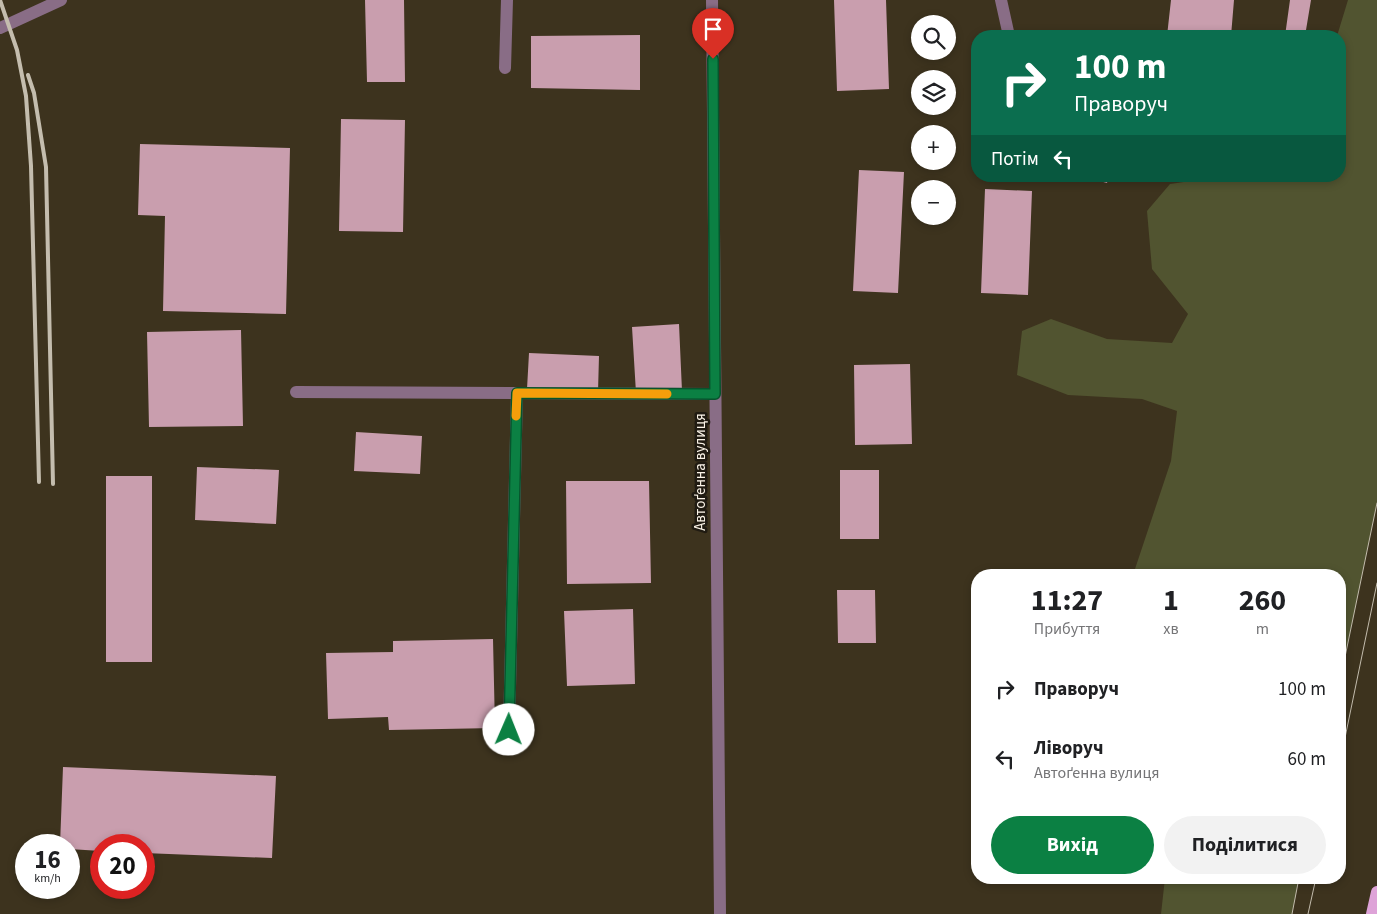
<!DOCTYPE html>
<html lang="uk">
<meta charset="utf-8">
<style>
body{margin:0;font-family:"Source Sans 3",sans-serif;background:#f2f2f2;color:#202124;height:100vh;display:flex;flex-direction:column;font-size:19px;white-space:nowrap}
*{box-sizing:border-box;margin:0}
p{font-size:16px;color:#757577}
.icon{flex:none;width:28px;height:28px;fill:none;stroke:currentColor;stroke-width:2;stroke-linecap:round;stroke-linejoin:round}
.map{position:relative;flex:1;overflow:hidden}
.sheet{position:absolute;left:971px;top:569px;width:375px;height:315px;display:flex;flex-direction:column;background:#fff;border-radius:20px;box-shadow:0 2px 8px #0003}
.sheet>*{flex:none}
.top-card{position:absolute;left:971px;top:30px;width:375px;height:152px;border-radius:20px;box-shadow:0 2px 8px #0003;background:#0b6e4f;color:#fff;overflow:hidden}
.tools{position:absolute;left:911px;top:15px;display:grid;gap:10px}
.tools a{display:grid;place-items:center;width:45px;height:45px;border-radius:50%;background:#fff;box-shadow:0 2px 8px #0003;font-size:25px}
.speed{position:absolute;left:15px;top:834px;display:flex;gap:10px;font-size:25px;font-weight:700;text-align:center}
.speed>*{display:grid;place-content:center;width:65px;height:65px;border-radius:50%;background:#fff;box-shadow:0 2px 8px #0003;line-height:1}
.speed small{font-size:12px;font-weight:400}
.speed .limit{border:8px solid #d22;background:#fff;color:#111}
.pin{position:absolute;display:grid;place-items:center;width:42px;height:42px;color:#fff;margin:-51px -21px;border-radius:50% 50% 50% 0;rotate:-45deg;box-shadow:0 0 5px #0007}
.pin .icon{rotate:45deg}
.me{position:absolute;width:55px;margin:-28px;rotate:1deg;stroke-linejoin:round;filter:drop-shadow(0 0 4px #0008)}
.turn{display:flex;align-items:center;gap:18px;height:105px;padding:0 20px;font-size:22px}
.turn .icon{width:65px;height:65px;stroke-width:2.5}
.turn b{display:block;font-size:35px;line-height:42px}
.then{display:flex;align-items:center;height:48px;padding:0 20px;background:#0003;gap:10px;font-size:19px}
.eta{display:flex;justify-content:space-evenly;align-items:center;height:85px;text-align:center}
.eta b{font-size:30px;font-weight:700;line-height:35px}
.cta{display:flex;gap:10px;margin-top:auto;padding:10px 20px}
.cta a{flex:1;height:58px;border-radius:30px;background:#0b8043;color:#fff;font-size:20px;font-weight:700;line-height:58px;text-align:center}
.cta a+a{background:#f2f2f2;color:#202124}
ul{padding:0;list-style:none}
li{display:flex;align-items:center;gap:15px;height:70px;padding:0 20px}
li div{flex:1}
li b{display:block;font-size:19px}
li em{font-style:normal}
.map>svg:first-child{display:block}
.green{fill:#515430}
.building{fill:#c99eae}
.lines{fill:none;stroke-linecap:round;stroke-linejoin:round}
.minor{stroke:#896d86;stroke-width:12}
.major{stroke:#dea3d8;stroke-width:12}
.tram{stroke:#c4bdae;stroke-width:1}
.rail{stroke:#c4bdae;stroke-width:4}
.route-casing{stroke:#07532c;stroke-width:12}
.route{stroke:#0b8043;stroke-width:9}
.slow{stroke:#f59e0b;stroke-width:9}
.labels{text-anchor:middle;stroke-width:5;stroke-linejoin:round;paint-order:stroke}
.street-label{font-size:15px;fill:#faf3e7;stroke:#201b12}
</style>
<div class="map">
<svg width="1377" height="914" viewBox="0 0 1377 914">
<rect width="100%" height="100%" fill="#3d331e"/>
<path class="green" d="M1348 0H1377V503L1340 681V575H1133L1171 461 1177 411 1142 399 1068 395 1017 375 1022 331 1051 319 1107 339 1172 343 1188 314 1152 269 1147 211 1170 184 1211 178 1340 176V36H1337Z
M1165 878H1299L1292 914H1161Z"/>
<path class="building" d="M365 0H404L405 82H367Z
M834 0H886L889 89 837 91Z
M1171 0H1234L1231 36H1167Z
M1290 0H1311L1305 36H1285Z
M640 35V90L531 88V36Z
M341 119 405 120 403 232 339 231Z
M140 144 290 148 286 314 163 311 165 216 138 215Z
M859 170 904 172 898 293 853 291Z
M1081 176H1109L1107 183Z
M985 189 1032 191 1028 295 981 293Z
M679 324 682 391 636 393 632 327Z
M241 330 243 426 149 427 147 332Z
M529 353 599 356 598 392 527 389Z
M910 364 912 444 855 445 854 365Z
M356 432 422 436 420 474 354 471Z
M197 467 279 470 276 524 195 520Z
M840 470H879V539H840Z
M106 476H152V662H106Z
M566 481H649L651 583 567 584Z
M837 590H875L876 643H838Z
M633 609 635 684 567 686 564 611Z
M493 639 495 728 389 730 388 717 328 719 326 653 393 652V641Z
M63 767 276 776 272 858 144 853V845H101V851L69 849V845H60Z"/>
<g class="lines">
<path class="minor" d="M712 0 720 914
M1001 0 1009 36
M0 28 61 0
M505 68 507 0
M296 392 715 394
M509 730 517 393"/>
<path class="major" d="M1372 914 1377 892"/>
<path class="tram" d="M1340 681 1377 503
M1340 762 1377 583
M1292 914 1299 878
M1308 914 1316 878"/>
<path class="rail" d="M0 0 17 50 26 96 31 166 39 482
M28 75 34 93 46 167 53 484"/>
</g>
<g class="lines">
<g class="route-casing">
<path id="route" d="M509 730 517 393 715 394 713 59"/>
</g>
<use href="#route" class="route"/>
<path class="slow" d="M516 416 517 393 667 394"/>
</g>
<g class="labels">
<g class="street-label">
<text transform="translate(700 472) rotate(-90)" y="5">Автоґенна вулиця</text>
</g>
</g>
</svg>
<div class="tools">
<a><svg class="icon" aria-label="search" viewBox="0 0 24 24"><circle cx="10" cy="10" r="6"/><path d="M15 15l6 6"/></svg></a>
<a><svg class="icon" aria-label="layers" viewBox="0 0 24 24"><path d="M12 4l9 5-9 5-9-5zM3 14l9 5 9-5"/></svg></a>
<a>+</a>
<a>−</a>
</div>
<div class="speed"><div>16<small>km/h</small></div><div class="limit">20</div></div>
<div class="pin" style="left:713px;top:59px;background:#d93025"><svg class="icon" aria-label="arrive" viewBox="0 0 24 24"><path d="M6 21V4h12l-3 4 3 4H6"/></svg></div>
<svg class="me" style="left:509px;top:730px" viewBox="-20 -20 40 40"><circle r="19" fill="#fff"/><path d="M0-13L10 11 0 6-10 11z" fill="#0b8043"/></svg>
<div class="top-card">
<div class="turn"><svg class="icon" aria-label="right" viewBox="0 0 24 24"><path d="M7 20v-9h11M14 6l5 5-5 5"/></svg><div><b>100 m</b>Праворуч</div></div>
<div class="then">Потім<svg class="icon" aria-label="left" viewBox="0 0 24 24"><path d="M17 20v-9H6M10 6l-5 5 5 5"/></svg></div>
</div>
<section class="sheet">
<div class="eta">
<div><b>11:27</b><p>Прибуття</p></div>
<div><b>1</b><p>хв</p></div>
<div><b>260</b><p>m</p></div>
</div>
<ul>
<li><svg class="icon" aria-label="right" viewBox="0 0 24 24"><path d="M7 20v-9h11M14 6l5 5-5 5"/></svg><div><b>Праворуч</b></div><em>100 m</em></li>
<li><svg class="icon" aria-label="left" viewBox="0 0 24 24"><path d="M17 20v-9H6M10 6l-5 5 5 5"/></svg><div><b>Ліворуч</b><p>Автоґенна вулиця</p></div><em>60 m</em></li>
</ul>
<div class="cta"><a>Вихід</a><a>Поділитися</a></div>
</section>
</div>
